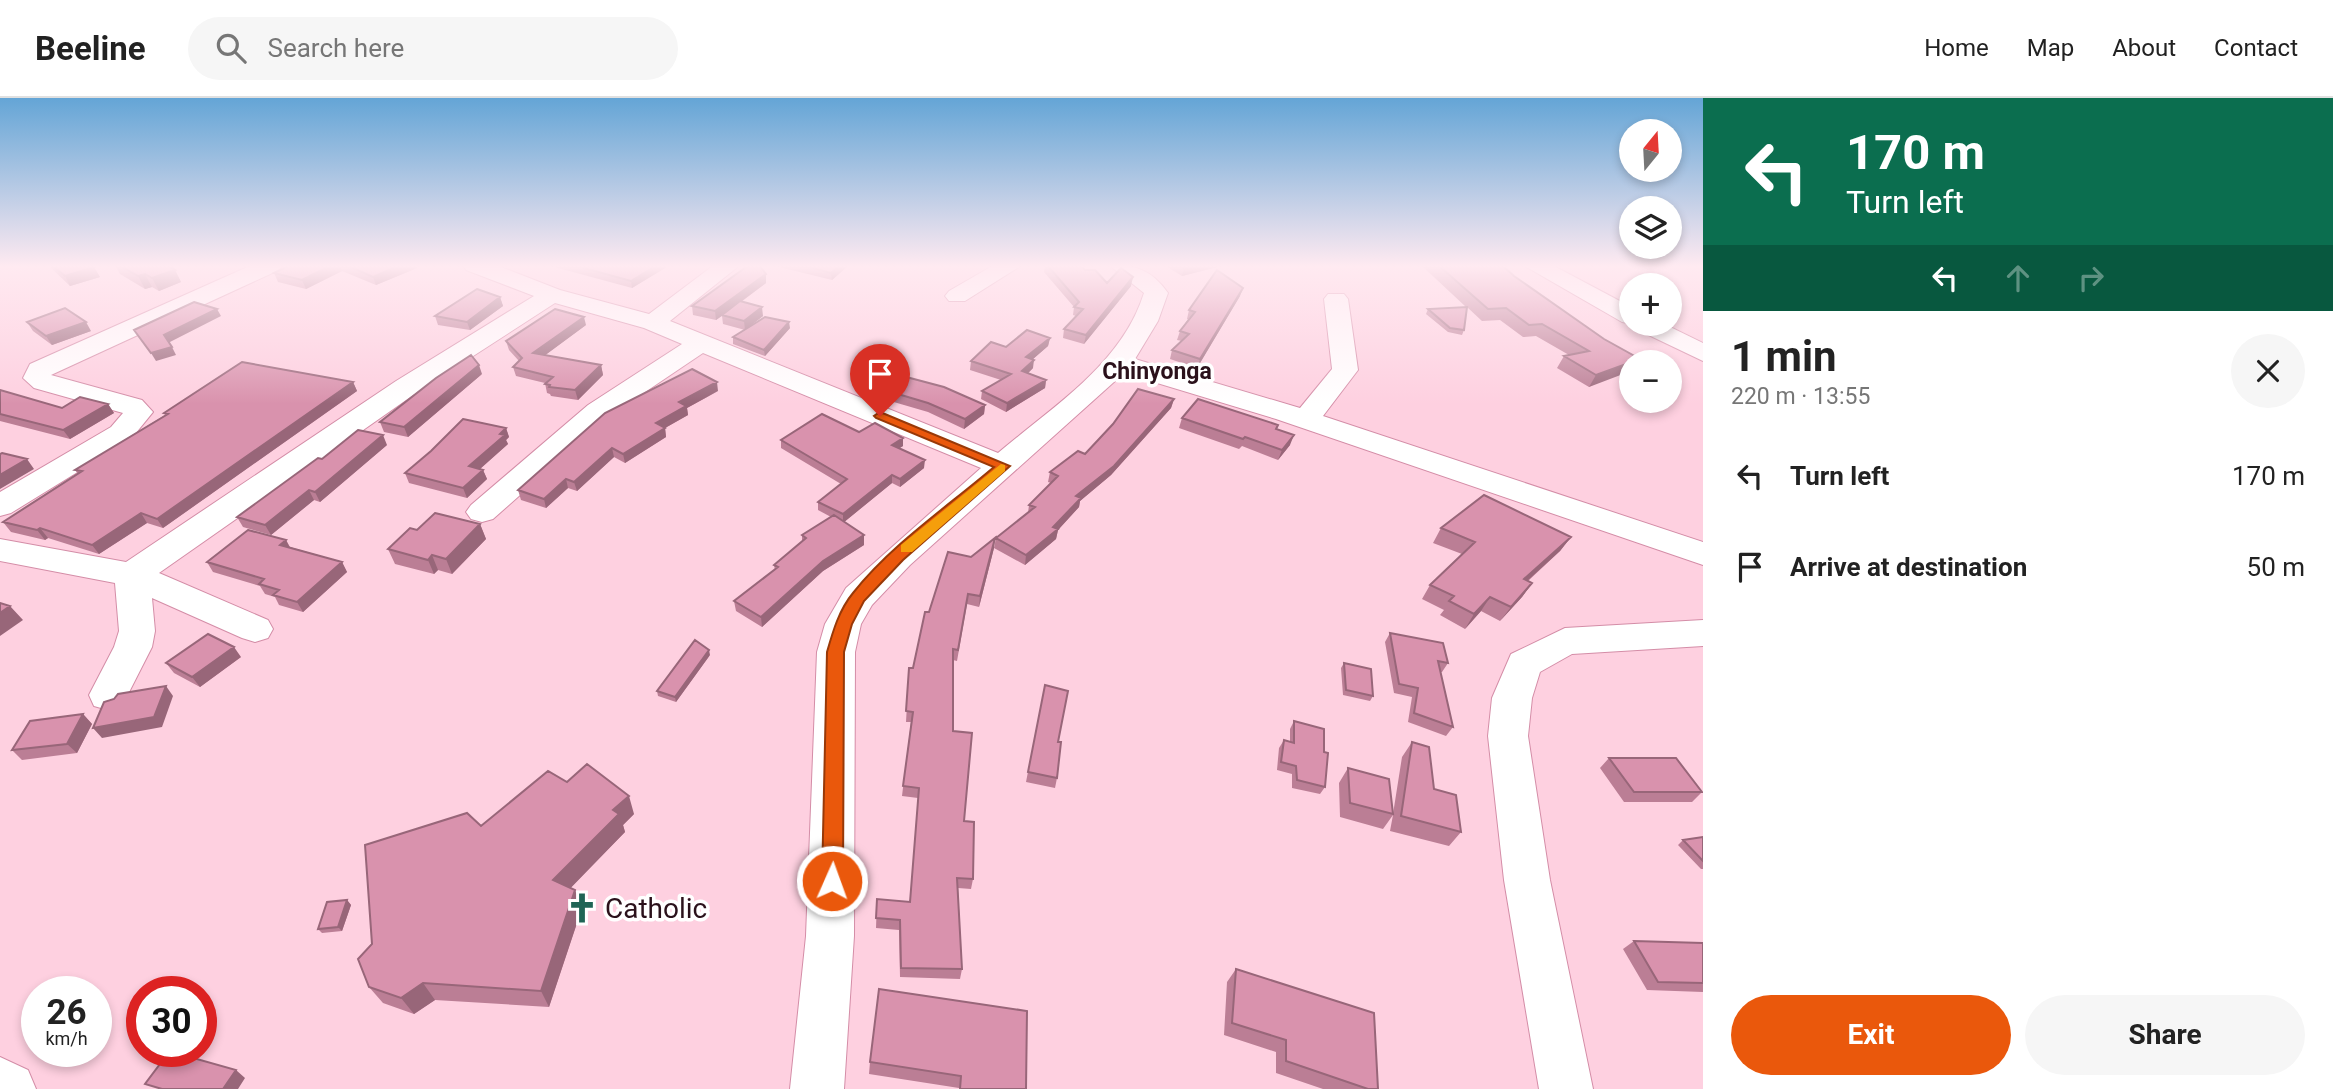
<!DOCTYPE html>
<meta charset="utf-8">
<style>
body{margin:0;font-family:Roboto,sans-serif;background:#f6f6f6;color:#222;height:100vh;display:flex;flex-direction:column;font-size:26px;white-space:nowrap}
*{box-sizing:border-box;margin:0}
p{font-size:23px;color:#767676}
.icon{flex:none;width:38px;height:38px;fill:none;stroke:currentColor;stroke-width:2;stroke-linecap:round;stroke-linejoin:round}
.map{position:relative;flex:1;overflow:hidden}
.details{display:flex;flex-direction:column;background:#fff;width:630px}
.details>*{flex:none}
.guide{background:#0b6e4f;color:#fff;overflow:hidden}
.needle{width:46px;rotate:18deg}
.buttons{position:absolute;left:1619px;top:21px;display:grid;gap:14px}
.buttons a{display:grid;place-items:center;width:63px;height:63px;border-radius:50%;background:#fff;box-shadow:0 4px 10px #0003;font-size:35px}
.speed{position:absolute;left:21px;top:878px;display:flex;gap:14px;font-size:35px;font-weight:700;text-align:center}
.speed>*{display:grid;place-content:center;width:91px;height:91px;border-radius:50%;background:#fff;box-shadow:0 4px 10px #0003;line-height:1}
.speed small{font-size:18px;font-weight:400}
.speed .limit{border:10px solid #d22;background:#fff;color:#111}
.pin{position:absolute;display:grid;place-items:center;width:60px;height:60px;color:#fff;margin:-72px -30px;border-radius:50% 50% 50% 0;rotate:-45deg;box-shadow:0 0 7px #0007}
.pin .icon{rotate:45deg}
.me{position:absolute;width:77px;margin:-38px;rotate:2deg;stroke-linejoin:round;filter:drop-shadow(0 0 5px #0008)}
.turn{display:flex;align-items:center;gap:24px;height:147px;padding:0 28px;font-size:32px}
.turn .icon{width:91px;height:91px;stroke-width:2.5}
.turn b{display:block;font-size:49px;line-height:60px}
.lanes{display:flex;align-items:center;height:66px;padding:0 28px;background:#0003;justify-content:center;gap:35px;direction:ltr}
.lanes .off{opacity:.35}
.round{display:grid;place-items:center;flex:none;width:74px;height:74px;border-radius:37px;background:#f6f6f6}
.overview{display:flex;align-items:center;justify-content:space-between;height:119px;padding:0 28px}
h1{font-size:42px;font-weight:700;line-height:52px}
.action{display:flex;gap:14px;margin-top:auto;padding:14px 28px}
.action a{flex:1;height:80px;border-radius:42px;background:#ea580c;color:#fff;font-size:28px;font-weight:700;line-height:80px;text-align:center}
.action a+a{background:#f6f6f6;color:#222}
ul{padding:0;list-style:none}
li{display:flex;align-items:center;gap:21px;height:91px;padding:0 28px}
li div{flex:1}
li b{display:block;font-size:26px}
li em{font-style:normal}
header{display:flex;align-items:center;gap:42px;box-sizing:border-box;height:98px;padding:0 35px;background:#fff;border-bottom:2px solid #e0e0e0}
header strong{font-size:33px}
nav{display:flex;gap:38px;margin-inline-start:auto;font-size:24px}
.search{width:490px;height:63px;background:#f6f6f6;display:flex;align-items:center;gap:18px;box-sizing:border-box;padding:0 24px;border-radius:38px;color:#767676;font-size:26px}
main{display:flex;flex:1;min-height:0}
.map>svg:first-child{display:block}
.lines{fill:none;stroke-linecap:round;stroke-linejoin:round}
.minor-casing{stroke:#d48da7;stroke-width:2}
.minor{fill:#fff;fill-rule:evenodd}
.wall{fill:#bb7e95}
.shaded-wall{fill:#986679}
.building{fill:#d992ad;stroke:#986679;stroke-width:2}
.route{fill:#ea580c;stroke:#983908;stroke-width:2}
.slow{fill:#f59e0b}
.labels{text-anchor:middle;stroke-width:7;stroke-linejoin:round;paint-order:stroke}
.far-quarter-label{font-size:23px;font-weight:bold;fill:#2b111b;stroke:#fff}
.near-poi-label{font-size:28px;fill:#2b111b;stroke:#fff;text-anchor:start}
</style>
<header>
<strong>Beeline</strong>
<div class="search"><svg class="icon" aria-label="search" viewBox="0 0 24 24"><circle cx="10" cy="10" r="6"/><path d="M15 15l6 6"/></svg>Search here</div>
<nav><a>Home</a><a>Map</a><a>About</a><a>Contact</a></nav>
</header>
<main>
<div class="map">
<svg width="1703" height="991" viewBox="0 0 1703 991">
<rect width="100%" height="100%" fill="#fed0e0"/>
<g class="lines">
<g class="minor-casing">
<path id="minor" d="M252 167H282L279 172 51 277 142 302 153 314 131 341 11 415 0 418V394L111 329 123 315 34 290 23 280 30 266Z
M463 167H496L560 192 649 216 714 167H740L670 223 998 355C1052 309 1122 266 1144 195L1109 167C1136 167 1152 172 1168 195L1158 223 1135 261 1300 310 1332 271 1324 201 1328 196H1344L1348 201 1358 272 1323 318 1703 444V467L1276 321 1124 275 910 467 872 507 861 526 855 554 854 838 844 991H790L806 838 817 554 825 526 846 490 981 370 703 255 608 319 493 421 482 424 471 421 466 414 471 407 588 307 682 246 644 230 555 205 416 295 159 475 268 522 273 531 268 540 255 544 242 540 152 500 155 533 152 549 122 608 108 612 94 608 89 597 114 549 119 533 115 485 0 463V441L126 464 396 283 534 198 466 172Z
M994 167H1022L965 203H949L945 198 949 193Z
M1523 167H1552L1631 209V226H1664L1703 245V263L1636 231 1633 226 1622 224Z
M1703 522V548L1572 556 1540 574 1532 600 1528 638 1550 782 1593 991H1539L1504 782 1488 638 1492 600 1511 556 1565 530Z
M0 959 28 972 36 991H0Z"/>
</g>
<use href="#minor" class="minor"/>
</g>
<path class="wall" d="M48 167H92L100 179 70 188Z
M115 167H167L175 172 181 184 159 193 152 189 145 191 120 176Z
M290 167H416L417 170 376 187 342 173 306 191 278 184 274 175Z
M547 167H670L632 190Z
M771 167H849L832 182Z
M1045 167H1081L1085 172 1107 185 1131 188 1084 246 1063 240 1064 231 1076 218 1073 217 1074 209 1044 174Z
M1164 167H1225L1182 178Z
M1421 167H1502L1514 178 1604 241 1640 261 1589 289 1557 270 1564 258 1569 257 1536 238 1523 239 1500 222 1482 223 1467 209 1464 232 1462 237 1448 234 1426 216 1428 211 1466 209Z
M766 176V185L741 204 763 218 746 231 790 230 765 258 733 246V239L745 232 723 226 722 218 716 222 693 217 692 208Z
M1240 198 1197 270 1170 261 1172 252 1182 243 1177 242 1180 233 1188 221H1187L1189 212Z
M500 199 503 208 470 232 438 227 435 218Z
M27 224 91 233 52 247 33 233Z
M586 227 545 257 601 267 603 277 578 302 551 298 550 296 547 295 545 285 516 278 513 269 519 263 509 252 506 243Z
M1050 240 1048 248 1033 261V270L1028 275 1046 282 1045 290 1006 314 981 301 982 293 1001 282 970 272 971 263 1006 249Z
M482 276 408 339 384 334 380 324Z
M353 284 357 293 163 430 147 425 99 456 48 440 45 442 11 434 3 424 78 376 75 372 165 317 164 315Z
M881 291 985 307 984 316 964 331 928 314 880 300Z
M0 292 62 310 108 306 114 315 70 341 0 323Z
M718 293 687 310 688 317 665 330 666 339 625 365 614 359 577 393 568 390 546 410 521 402 518 392Z
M1174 301 1171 310 1111 377 1080 403 1079 409 1058 432 1056 441 1025 467 994 450 996 440 1028 415 1029 407 1051 385 1048 384 1050 374 1085 356Z
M1182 320 1277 331 1290 347 1278 362 1242 348 1239 351 1179 330Z
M506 330 509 339 506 342 508 346 480 371 483 372 487 381 467 400 409 385 405 375Z
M859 334 903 340V348L899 350 924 370 900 389 892 385 844 424 864 437V447L823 473 762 529 736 513 734 503 775 472 774 467 802 443V437L831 419 818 412V404L841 386 781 350V342Z
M387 347 320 404 314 402 271 437 243 429 237 419 322 361Z
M480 426 486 441 452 476 438 472 434 476 395 466 388 451 417 432Z
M1441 430 1571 439 1560 453 1528 483 1532 485 1522 499 1500 523 1481 513 1465 531 1440 517 1444 512 1422 501 1430 487 1462 456 1433 445Z
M286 442 290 449 342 464 347 474 303 514 279 507 275 499 265 496 260 488 213 474 207 464Z
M994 450 979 509 967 506 957 563 953 562V633L964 723 973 781 971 791 958 790 962 871 960 881 900 879 899 832 876 830 877 801 910 804 918 700 902 698 911 624H906L909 570H913L929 514 971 459Z
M1390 535 1448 565 1442 574H1440L1453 629 1446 638 1408 624 1412 599 1394 595 1385 544Z
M710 557 676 604 658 598 657 593Z
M241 559 200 589 174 575 166 565Z
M1344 565 1373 598 1370 603 1343 597 1341 570Z
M1045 587 1058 644 1057 680 1055 690 1026 684Z
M83 616 92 626 77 655 22 662 12 652Z
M1294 623 1325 689 1320 696 1292 690V676L1277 672 1279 650 1284 642 1290 644V631Z
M1412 644 1434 691 1461 734 1449 748 1390 733 1393 717 1383 731 1340 719 1339 685 1348 670 1393 716 1402 659Z
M1609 660 1702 694 1692 704H1624L1600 670Z
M567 684 634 716 623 727 625 734 570 790 582 810 549 909 435 902 414 916 383 905 369 889 481 728Z
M1703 739V771H1701L1678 747 1683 742Z
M347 802 351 807 342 833 322 835 318 831Z
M1634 843 1703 845V894L1647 892 1623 851Z
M1236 871 1378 991H1323L1276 975V954L1224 937 1227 884Z
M1027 913 1026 991H959V990L869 976 870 964Z"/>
<path class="shaded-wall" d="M332 167H340L342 173 306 191 302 182Z
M400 167H416L417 170 376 187 373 179Z
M657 167H670L632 190 631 183Z
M840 167H849L832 182 831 175Z
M1195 167H1225L1182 178 1184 170Z
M94 169 100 179 70 188 65 178Z
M175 172 181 184 159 193 152 180Z
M145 176 152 189 145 191 138 178Z
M766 176V185L716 222 715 213Z
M1133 179 1131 188 1084 246 1086 237Z
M1243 190 1240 198 1197 270 1200 261Z
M500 199 503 208 470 232 467 224Z
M762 209 763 218 745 232 744 223Z
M217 211 221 218 168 245 164 237Z
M584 219 586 227 536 264 533 255Z
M86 224 91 233 52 247 46 238Z
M789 224 790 230 765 258 764 252Z
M1050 240 1048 248 1025 268 1026 259Z
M172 249 176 257 156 263 151 255Z
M1640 261 1638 264H1631V273L1589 289 1596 277Z
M1034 262 1033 270 1021 282 1022 273Z
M479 267 482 276 408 339 404 329Z
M601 267 603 277 578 302 575 292Z
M1046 282 1045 290 1006 314 1007 305Z
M353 284 357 293 163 430 157 421Z
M717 284 718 293 687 310 688 317 665 330 666 339 625 365 623 356 679 304Z
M1174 301 1171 310 1111 377 1080 403 1079 409 1058 432 1056 441 1025 467 1026 457 1053 429 1076 398Z
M108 306 114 315 70 341 63 332Z
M985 307 984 316 964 331 965 321Z
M506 330 509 339 506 342 508 346 472 378 469 368Z
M383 337 387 347 320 404 315 394Z
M1294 337 1290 347 1278 362 1282 352Z
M903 340V348L892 355V347Z
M612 350 614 359 577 393 574 384Z
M27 361 34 371 0 391V377Z
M925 362 924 370 900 389V381Z
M483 372 487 381 467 400 463 390Z
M892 377V385L843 425V416Z
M566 381 568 390 546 410 544 401Z
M309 392 314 402 271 437 265 427Z
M141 415 147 425 99 456 92 447Z
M480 426 486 441 452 476 446 461Z
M40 430 48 440 45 442 37 432Z
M864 437V447L823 473 762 529 761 519 823 463Z
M1571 439 1560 453 1514 495 1524 481Z
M995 440 994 450 979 509 980 498Z
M286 442 291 452 280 447Z
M432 457 438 472 434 476 428 462Z
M342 464 347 474 303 514 297 504Z
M1532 485 1522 499 1500 523 1511 509Z
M1490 499 1481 513 1465 531 1474 516Z
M10 508 23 522 0 538V515Z
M234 549 241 559 200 589 192 579Z
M709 552 710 557 676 604 675 599Z
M166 588 173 598 162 629 102 640 93 630Z
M83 616 92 626 77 655 67 646Z
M629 698 634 716 623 727 625 734 561 800 553 782 613 712Z
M575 792 582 810 549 909 541 893Z
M347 802 351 807 342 833 338 829Z
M423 885 435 902 414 916 401 900Z
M236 972 245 980 238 991H223Z"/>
<path class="building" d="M52 167H92L94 169 65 178Z
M119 167H167L175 172 152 180 145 176 138 178Z
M290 167H332L302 182 274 175Z
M346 167H400L373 179Z
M573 167H657L631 183Z
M749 167H759L766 176 715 213 692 208Z
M802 167H840L831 175Z
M1047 167H1081L1085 172H1095L1107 185 1121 170 1133 179 1086 237 1064 231 1083 211 1074 209 1079 204Z
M1179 167H1195L1184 170Z
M1438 167H1502L1514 178 1604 241 1640 261 1596 277 1564 258 1589 253 1542 226 1529 227 1506 210 1488 211Z
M1217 172 1243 190 1200 261 1172 252 1189 236 1180 233 1195 214 1189 212Z
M477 191 500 199 467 224 435 218Z
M740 203 762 209 744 223 722 217Z
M194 204 217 211 164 237 172 249 151 255 134 232Z
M1467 209 1464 232 1450 230 1428 211Z
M65 210 86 224 46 238 27 224Z
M555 211 584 219 533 255 601 267 575 292 549 289 550 287 545 286 553 279 513 269 522 260 506 243Z
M765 219 789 224 764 252 733 239Z
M1027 232 1050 240 1026 259 1034 262 1022 273 1046 282 1007 305 982 293 1011 276 971 263 991 244 1006 249Z
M471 257 479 267 404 329 380 324 436 280Z
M242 264 353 284 157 421 141 415 92 447 40 430 37 432 3 424 82 373 75 372 168 316 164 315Z
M692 271 717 284 679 304 686 308 656 325 665 330 623 356 612 350 574 384 566 381 544 401 518 392 605 315Z
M895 276 944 289 985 307 965 321 928 305 881 291Z
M1138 291 1174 301 1114 368 1076 398 1081 400 1053 429 1058 431 1026 457 996 440 1035 409 1029 407 1058 378 1050 374 1078 353 1085 356 1113 326Z
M0 292 62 310 80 299 108 306 63 332 0 316Z
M1198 301 1278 327 1276 331 1294 337 1282 352 1245 339 1243 341 1182 320Z
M822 316 859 334 875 325 903 340 892 347 925 362 900 381 892 377 843 416 818 404 847 381 781 342Z
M463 321 506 330 500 336 505 337 469 368 483 372 463 390 405 375 431 353Z
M358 332 383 337 315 394 309 392 265 427 237 419 318 360 322 361Z
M2 355 27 361 0 377V356Z
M1484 397 1571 439 1524 481 1532 485 1511 509 1490 499 1474 516 1449 503 1454 498 1430 487 1475 444 1441 430Z
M435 415 480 426 446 461 432 457 428 462 388 451 410 430 417 432Z
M834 417 864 437 823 463 761 519 734 503 778 469 774 467 806 440 802 437Z
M248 432 286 442 280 447 342 464 297 504 273 497 279 492 259 486 264 481 207 464Z
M995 440 980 498 968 496 958 552 953 551V633L972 635 964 723 974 724 973 781 957 780 962 871 901 870 900 822 876 820 877 801 910 804 919 690 903 688 913 614 906 613 909 570H913L925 514H929L948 454 971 459Z
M0 505 10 508 0 515Z
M1390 535 1443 545 1448 565 1438 563 1453 629 1414 615 1418 590 1399 586Z
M208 536 234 549 192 579 166 565Z
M695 542 709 552 675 599 657 593Z
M1344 565 1371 571 1373 598 1346 592Z
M1045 587 1068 593 1058 644H1061L1057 680 1028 674Z
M166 588 154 619 93 630 104 604 114 601 118 596Z
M83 616 67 646 12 652 30 623Z
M1294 623 1324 631V654L1328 655 1325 689 1297 682 1296 668 1281 664 1284 642 1294 645Z
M1412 644 1429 649 1434 691 1456 697 1461 734 1401 718Z
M1609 660H1676L1702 694H1634Z
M587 666 629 698 613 712 619 716 553 782 575 792 541 893 423 885 401 900 369 889 358 861 372 846 365 747 467 715 481 728 548 673 567 684Z
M1348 670 1389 681 1393 716 1350 705Z
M1703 739V763L1683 742Z
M347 802 338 829 318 831 327 804Z
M1634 843 1703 845V885L1658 884Z
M1236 871 1374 915 1378 991H1368L1286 963V942L1232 925Z
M879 891 1027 913 1026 991H960L961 978 870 964Z
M169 954H172L236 972 223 991H162L145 986Z"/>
<linearGradient id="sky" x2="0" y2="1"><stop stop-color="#64a5d6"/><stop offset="0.55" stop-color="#ffeaf1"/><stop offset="1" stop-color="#ffeaf1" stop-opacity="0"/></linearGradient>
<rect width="1703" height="306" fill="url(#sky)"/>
<path class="route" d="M880 314 1010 368 903 462 864 503 852 526 844 554 843 783 840 790 832 793 825 790 822 783 827 554C833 533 839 512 853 495 891 447 947 409 994 369L876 320 874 318Z"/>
<path class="slow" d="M1001 366 1005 367V373L912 454H901V447Z"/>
<defs>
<g id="church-bare" transform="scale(2.415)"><path d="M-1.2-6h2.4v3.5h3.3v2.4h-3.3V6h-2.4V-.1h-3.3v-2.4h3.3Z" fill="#1f6455" stroke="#fff" stroke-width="2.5" paint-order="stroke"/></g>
</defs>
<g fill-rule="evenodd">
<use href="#church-bare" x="582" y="810"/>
</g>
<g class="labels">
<g class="far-quarter-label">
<text x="1157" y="281">Chinyonga</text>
</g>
<g class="near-poi-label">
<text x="605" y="820">Catholic</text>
</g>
</g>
</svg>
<div class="buttons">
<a><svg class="needle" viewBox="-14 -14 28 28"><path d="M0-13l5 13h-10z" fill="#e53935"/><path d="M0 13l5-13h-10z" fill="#767676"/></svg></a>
<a><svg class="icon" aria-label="layers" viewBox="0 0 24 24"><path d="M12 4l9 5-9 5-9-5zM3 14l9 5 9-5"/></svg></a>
<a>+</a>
<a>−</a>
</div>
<div class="speed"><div>26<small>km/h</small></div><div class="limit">30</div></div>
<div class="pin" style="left:880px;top:318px;background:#d93025"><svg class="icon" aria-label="arrive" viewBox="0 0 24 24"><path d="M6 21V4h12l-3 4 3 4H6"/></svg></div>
<svg class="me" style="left:832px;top:783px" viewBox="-20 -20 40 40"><circle r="17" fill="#ea580c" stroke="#fff" stroke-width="3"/><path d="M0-11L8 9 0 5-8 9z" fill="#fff"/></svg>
</div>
<section class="details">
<div class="guide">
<div class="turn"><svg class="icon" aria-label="left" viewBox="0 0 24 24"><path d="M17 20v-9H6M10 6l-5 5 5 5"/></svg><div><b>170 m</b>Turn left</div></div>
<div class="lanes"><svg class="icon" aria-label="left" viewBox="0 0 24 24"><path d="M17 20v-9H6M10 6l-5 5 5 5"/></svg><svg class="icon off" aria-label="ahead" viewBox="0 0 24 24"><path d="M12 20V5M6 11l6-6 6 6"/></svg><svg class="icon off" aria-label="right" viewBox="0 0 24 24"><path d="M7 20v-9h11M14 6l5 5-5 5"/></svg></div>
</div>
<div class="overview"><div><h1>1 min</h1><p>220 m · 13:55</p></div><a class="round"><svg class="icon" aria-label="close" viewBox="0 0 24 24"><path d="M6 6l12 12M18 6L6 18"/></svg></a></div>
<ul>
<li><svg class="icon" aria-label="left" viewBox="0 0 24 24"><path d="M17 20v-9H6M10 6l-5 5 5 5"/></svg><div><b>Turn left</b></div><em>170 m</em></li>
<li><svg class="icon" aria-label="arrive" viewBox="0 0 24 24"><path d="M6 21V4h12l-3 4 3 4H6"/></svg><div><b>Arrive at destination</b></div><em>50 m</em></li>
</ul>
<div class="action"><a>Exit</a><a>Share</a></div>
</section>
</main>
